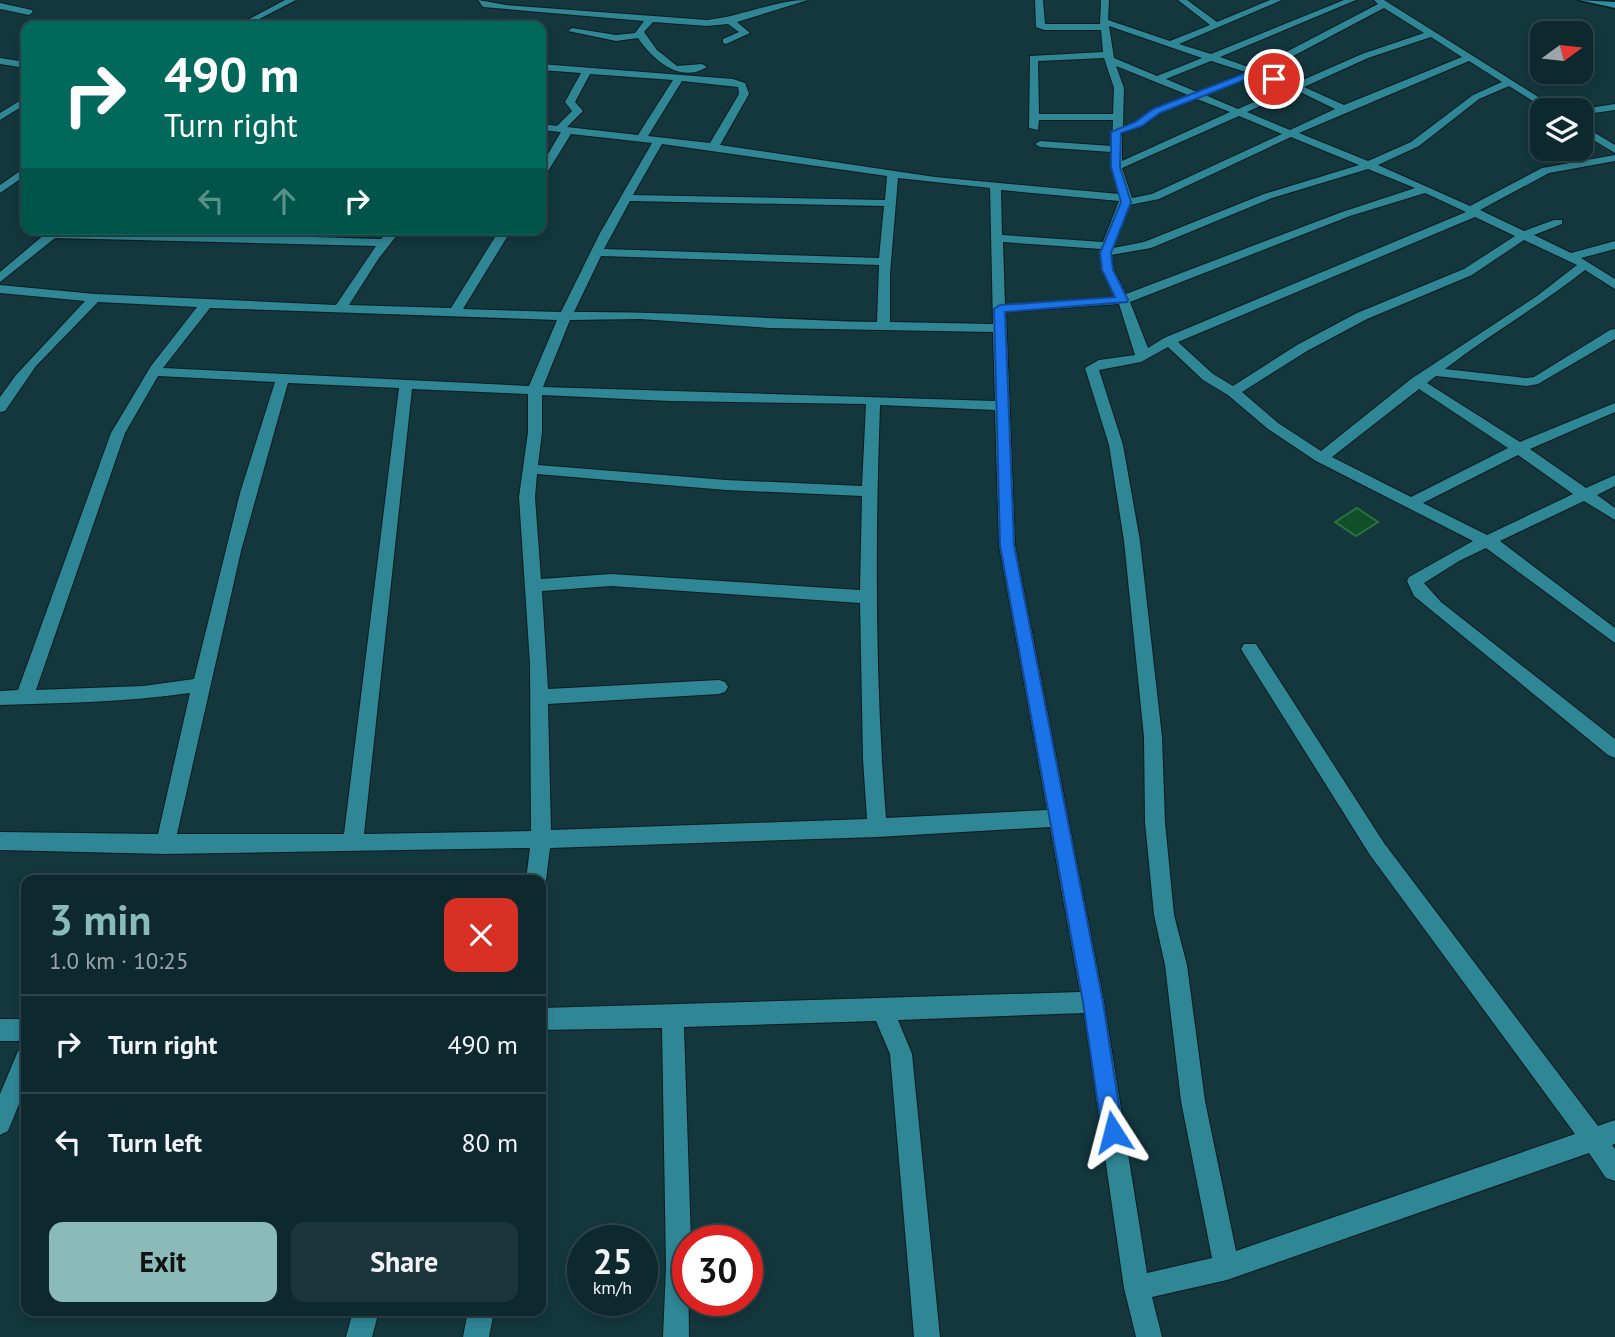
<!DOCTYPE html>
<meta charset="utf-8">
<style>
body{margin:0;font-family:"PT Sans",sans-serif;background:#1c353a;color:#f1f3f6;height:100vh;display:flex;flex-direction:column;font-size:26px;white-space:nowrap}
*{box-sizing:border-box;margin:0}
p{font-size:23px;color:#9ba6aa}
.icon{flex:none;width:38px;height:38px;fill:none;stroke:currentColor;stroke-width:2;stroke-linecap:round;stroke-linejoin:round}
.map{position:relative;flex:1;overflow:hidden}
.sheet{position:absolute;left:21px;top:875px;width:525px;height:441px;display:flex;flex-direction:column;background:#0e292e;border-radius:14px;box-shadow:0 4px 10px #0003,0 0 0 2px #2e454a}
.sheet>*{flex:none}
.top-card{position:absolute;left:21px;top:21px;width:525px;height:214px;border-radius:14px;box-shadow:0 4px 10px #0003,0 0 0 2px #2e454a;background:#00695c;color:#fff;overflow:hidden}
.needle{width:46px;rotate:75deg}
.fabs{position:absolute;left:1530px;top:21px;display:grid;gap:14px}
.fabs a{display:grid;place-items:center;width:63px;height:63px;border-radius:14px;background:#0e292e;box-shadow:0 4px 10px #0003,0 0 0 2px #2e454a;font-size:35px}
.speed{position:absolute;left:567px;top:1225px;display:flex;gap:14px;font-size:35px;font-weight:700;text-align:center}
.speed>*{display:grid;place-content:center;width:91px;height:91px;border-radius:50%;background:#0e292e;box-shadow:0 4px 10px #0003,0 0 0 2px #2e454a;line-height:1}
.speed small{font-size:18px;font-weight:400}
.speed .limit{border:10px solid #d22;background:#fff;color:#111}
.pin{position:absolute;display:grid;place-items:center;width:60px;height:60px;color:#fff;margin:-30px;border:4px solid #fff;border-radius:50%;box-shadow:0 2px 7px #0007}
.me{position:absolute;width:77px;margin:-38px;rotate:351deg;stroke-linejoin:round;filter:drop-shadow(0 0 5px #0008)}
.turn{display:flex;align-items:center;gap:24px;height:147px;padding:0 28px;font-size:32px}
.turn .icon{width:91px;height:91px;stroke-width:2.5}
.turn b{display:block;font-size:49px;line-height:60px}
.lanes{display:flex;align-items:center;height:66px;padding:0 28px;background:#0003;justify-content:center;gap:35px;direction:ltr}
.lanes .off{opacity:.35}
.round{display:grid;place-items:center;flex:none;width:74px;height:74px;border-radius:14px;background:#1c353a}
.headline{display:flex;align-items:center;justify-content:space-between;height:119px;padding:0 28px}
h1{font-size:42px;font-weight:800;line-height:52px;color:#8bbbb9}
.cta{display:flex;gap:14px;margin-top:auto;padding:14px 28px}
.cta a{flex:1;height:80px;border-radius:14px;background:#8bbbb9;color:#111;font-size:28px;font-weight:800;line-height:80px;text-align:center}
.cta a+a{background:#1c353a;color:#f1f3f6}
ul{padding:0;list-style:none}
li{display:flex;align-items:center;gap:21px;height:98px;padding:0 28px;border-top:2px solid #2e454a}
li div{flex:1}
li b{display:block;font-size:26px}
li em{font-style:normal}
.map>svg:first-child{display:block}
.building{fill:#104f27;stroke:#2b7241;stroke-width:2}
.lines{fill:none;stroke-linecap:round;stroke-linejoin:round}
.minor-casing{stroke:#0d1c1f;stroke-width:2}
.major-casing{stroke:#0d1c1f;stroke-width:3}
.minor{fill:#2f8695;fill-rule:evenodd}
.major{fill:#2c90a0;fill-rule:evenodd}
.route{fill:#1a73e8;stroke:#114b97;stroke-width:2}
</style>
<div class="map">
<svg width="1615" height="1337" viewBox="0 0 1615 1337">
<rect width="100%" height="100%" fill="#13373d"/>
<path class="building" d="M1357 508 1378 522 1356 536 1335 522Z"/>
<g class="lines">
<g class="minor-casing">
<path id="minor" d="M285 0H296L246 26H236Z
M478 0 506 5 707 20C741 17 774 0 808 0L737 22 750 33 726 44 723 43V39L739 32 728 24 707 26 653 22 644 32 657 50 677 66 702 64 707 67C680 84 653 60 638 38L616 41 568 31 572 28 616 35 635 33 644 21 483 7Z
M1035 0H1043L1045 24H1100L1101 0H1109L1108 20 1170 41 1210 25 1178 0H1187L1217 22 1270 0H1282L1179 44 1211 54 1344 0H1356L1220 57 1254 69 1378 4 1374 0H1384L1559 110H1547L1509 86 1479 99 1419 146 1378 165 1470 206 1542 168 1615 155V161L1549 173 1480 210 1524 231 1554 220H1562V224L1534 235 1571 253 1615 241V249L1581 258 1615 279V289L1585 270C1540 306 1490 334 1445 369L1527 378 1534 377 1610 330 1615 329V339L1538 384 1527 386 1436 376 1427 383 1520 442 1615 403V412L1530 449 1586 488 1615 475V486L1597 495 1615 508V520L1584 501 1500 541 1615 628V643L1486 548 1459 561 1424 583 1441 602 1615 739V758L1608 755 1414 596 1407 581 1409 577 1473 541 1316 461 1268 429 1228 395 1203 380 1168 347 1141 362 1099 370 1123 445 1140 541 1162 737 1165 822 1174 915 1187 965 1205 1101 1236 1251 1575 1134 1370 855 1244 654 1241 649 1244 644H1256L1384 843 1598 1126 1615 1120V1144L1612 1145 1615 1149V1181L1606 1178 1589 1153 1227 1280 1152 1297 1162 1337H1136L1124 1288 1084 1013 898 1020 912 1054 940 1337H914L890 1054 876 1021 684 1027 691 1241H688L689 1337H663L666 1267 662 1028 541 1030V1008L1080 992 1050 827 877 837 550 848 546 880 541 887V880H526L530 848 165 854 0 850V832L158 834 190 693C127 702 63 703 0 705V691L18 690 111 433 151 366 197 307 98 302 36 366 5 411 0 412V397L16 375 85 301 0 293V285L95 294 336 305 376 246 55 238 0 282V272L51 229 381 239 390 229H402L379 258 349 305 451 308 500 229H512L463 309 561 312 600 233 652 143 571 134 545 176 541 177V166L561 132 541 130V124L557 126 572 111 565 102 581 73 541 70V64L733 79 745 83 749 94 720 145 935 177 1119 194 1111 167V152L1040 147 1035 144 1040 141 1112 146 1113 120H1039L1038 130 1029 128 1030 56 1103 52 1101 30H1044L1036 27ZM1384 8 1424 33 1362 54 1296 83 1263 72ZM1109 26 1202 58 1157 76 1114 58ZM1431 37 1462 57 1344 105 1304 87 1368 58ZM1104 58 1114 88 1113 114H1039L1038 61ZM1211 61 1246 72 1197 92 1166 79ZM1469 61 1502 82 1473 95 1411 142 1368 161 1299 133ZM1116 66 1188 95 1153 109 1135 122 1123 126 1124 88ZM590 74 673 80 638 135 567 127 583 111 575 102ZM1255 76 1288 87 1238 109 1205 95ZM682 81 738 87 739 94 710 143 648 136ZM1296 90 1335 109 1290 130 1247 112ZM1197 99 1230 112 1122 161V133L1143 126 1161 113ZM1239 116 1282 134 1152 194 1132 198 1122 168ZM1291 137 1359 165 1264 194 1144 242 1113 248 1129 205 1159 199ZM662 144 887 176 885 200 633 195ZM1368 169 1415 188 1342 212 1126 294 1114 270 1111 255 1151 248 1272 198ZM898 178 990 188 993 324 890 322V274ZM1001 190 1119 201 1103 242 1002 235ZM1425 193 1466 212 1164 338 1148 348 1130 302 1350 216ZM630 201 884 206 879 258 604 249ZM1475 217 1515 236 1464 269 1357 313 1297 345 1233 386 1213 374 1178 342ZM1524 240 1577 265 1537 296 1411 379 1321 451 1278 423 1242 392 1307 351 1367 319 1472 275ZM1003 242 1101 249 1102 270 1115 297 1005 305ZM601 256 879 265 877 322C776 320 675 311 574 312ZM1119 304 1135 355 1099 360 1085 368 1109 445 1124 541 1144 737 1145 822 1154 915 1165 965 1181 1101 1212 1258 1147 1273 1104 1002 1015 545 1006 312ZM210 308 557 320 529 386 163 368ZM640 319 770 328 993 332 995 401 543 387 570 320ZM158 376 275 382 240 493 194 679 143 686 36 690 125 433ZM288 383 399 388 344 834H177L241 551ZM412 389 528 394V432L519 497 530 664 531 831 364 834ZM1419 389 1508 448 1411 497 1332 457ZM542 395 669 401 866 404 862 486 726 480 538 465 542 432ZM880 405 995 410 999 545 1047 810 886 818C875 680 875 543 880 405ZM1518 455 1573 494 1487 535 1423 503ZM537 474 726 490 862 496 860 590 611 574 541 579 535 497ZM611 586 860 603 863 759 867 819 551 830 548 704 719 694 725 692 728 687 725 682 719 680 548 689 542 591Z
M0 3 32 10 33 12 29 15 0 9Z
M472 19 476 22 472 26H463Z
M0 58 26 62V68L0 64Z
M26 97V104L0 120V113Z
M1615 104V110L1580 115V110H1576Z
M1580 124 1615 145V153L1580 132Z
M26 167V175L0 193V185Z
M0 1019H26V1041H0Z
M26 1048V1087L8 1131 0 1135V1094L18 1051Z
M353 1311H379L372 1337H346Z
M468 1311H494L489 1337H463Z"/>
</g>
<g class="major-casing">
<path id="major" d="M1579 0 1615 2V8Z"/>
</g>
<use href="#minor" class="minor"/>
<use href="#major" class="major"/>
</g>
<path class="route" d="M1253 70 1279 79 1274 82 1254 76 1160 113 1142 126 1121 133 1120 167 1131 202 1111 253 1113 270 1128 300 1127 302 1005 312 1014 545 1103 1002 1123 1132 1120 1140 1113 1143 1105 1140 1102 1132 1083 1002 1000 545 994 309 1000 305 1115 297 1102 270 1100 253 1121 202 1111 167V132L1135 122 1153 109Z"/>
</svg>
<div class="fabs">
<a><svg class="needle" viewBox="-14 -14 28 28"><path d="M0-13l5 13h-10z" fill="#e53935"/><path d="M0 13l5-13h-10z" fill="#9ba6aa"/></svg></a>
<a><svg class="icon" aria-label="layers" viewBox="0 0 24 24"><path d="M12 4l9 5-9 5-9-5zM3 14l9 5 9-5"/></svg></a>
</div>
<div class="speed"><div>25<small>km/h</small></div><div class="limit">30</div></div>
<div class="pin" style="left:1274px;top:79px;background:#d93025"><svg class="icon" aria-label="arrive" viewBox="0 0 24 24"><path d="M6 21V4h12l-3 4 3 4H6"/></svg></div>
<svg class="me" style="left:1113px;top:1132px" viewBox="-20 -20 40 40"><path d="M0-17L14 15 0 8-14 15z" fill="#1a73e8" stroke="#fff" stroke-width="4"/></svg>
<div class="top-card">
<div class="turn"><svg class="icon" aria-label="right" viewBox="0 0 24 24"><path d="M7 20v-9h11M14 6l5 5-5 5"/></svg><div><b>490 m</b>Turn right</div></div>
<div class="lanes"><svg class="icon off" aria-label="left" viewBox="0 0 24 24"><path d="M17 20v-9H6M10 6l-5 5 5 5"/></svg><svg class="icon off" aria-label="ahead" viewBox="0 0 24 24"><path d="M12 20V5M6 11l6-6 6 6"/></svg><svg class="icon" aria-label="right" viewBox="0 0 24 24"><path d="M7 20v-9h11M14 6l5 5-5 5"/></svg></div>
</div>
<section class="sheet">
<div class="headline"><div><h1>3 min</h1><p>1.0 km · 10:25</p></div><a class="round" style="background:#d93025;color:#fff"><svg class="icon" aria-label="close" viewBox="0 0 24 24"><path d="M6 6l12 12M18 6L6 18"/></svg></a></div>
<ul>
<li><svg class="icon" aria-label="right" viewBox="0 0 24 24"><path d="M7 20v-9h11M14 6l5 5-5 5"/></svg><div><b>Turn right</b></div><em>490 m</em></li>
<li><svg class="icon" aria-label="left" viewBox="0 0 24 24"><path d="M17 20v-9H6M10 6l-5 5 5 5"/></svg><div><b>Turn left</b></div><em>80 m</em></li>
</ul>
<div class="cta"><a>Exit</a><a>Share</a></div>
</section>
</div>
